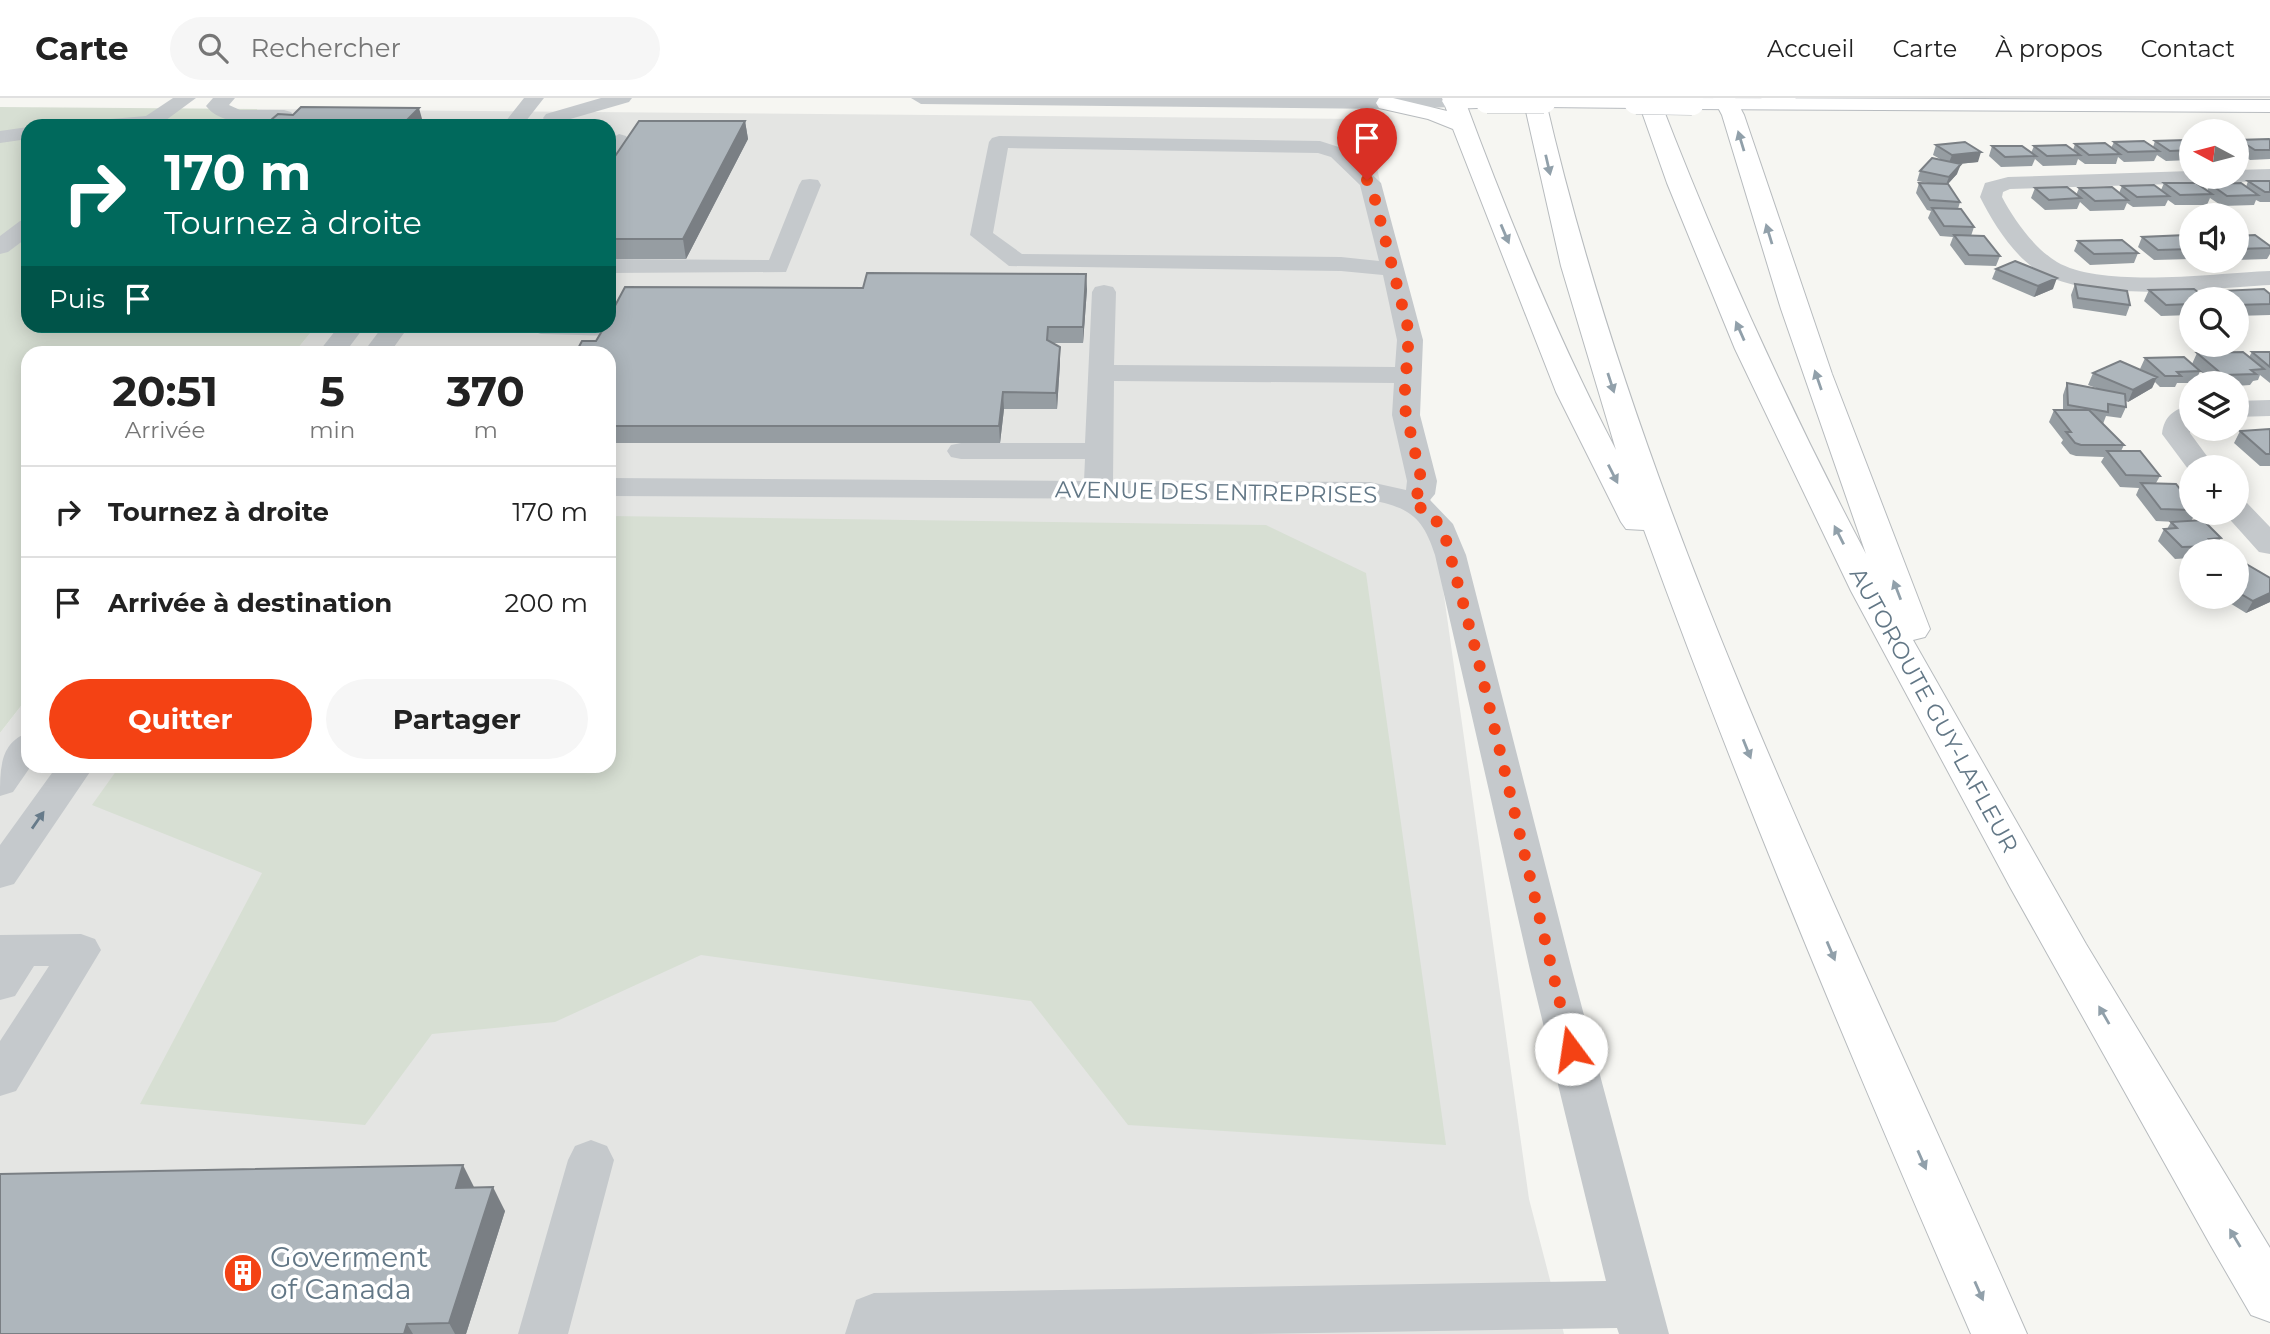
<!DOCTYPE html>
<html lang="fr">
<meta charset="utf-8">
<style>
body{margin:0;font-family:Montserrat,sans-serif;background:#f6f6f6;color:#222;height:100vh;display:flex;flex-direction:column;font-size:26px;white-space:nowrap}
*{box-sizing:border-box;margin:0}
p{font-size:23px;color:#767676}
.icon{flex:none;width:38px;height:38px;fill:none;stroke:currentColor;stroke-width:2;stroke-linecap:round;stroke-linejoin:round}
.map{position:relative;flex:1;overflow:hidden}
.details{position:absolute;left:21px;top:248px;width:595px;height:427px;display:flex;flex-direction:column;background:#fff;border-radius:21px;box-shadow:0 4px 18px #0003}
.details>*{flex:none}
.guide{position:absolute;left:21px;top:21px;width:595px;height:214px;border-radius:21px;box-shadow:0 4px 18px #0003;background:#00695c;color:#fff;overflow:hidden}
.needle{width:46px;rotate:277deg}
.fabs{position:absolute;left:2179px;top:21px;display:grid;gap:14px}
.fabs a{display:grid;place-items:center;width:70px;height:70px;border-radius:50%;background:#fff;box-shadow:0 4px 18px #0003;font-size:35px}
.pin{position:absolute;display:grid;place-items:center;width:60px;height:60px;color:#fff;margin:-72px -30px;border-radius:50% 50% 50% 0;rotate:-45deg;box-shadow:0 0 7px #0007}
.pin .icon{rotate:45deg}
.me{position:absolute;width:77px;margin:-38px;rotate:346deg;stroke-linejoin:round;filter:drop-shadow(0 0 5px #0008)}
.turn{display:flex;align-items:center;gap:24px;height:147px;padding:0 28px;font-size:32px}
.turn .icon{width:91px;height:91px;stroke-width:2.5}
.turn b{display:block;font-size:49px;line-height:60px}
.then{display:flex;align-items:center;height:66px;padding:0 28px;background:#0003;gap:14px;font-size:26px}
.eta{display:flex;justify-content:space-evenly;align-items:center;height:119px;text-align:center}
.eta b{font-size:42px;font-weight:700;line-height:49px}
.button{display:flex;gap:14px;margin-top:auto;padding:14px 28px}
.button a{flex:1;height:80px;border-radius:42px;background:#f44214;color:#fff;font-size:28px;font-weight:700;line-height:80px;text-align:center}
.button a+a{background:#f6f6f6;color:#222}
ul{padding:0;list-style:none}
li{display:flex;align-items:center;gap:21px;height:91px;padding:0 28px;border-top:2px solid #e0e0e0}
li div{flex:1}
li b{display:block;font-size:26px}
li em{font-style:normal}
header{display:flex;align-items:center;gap:42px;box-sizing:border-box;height:98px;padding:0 35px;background:#fff;border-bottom:2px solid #e0e0e0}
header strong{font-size:33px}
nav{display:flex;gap:38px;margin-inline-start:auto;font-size:24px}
.search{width:490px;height:63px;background:#f6f6f6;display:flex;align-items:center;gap:18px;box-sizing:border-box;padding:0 24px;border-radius:38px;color:#767676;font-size:26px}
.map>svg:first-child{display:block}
.built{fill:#e4e5e3}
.green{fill:#d7dfd3}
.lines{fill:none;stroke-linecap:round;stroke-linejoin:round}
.major-casing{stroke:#b8bcc0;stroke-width:2}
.highway-casing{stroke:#b7bbbe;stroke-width:2}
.minor{fill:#c5c9cc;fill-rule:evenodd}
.major{fill:#fff;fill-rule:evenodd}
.highway{fill:#fff;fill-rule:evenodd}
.major-bridge-casing{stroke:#b8bcc0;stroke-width:25;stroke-linecap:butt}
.major-bridge{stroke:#fff;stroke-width:24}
.wall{fill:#969da2}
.shaded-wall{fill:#7a7f84}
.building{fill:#aeb6bc;stroke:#7a7f84;stroke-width:2}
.oneway{fill:#91a0aa}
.oneway2{fill:#677b8a}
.route{stroke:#f44214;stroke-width:12;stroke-dasharray:0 21.6}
.labels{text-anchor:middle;stroke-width:7;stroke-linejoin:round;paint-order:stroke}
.street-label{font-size:23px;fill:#627786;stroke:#fff}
.near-poi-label{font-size:28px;fill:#627786;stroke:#fff;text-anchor:start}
</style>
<header>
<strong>Carte</strong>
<div class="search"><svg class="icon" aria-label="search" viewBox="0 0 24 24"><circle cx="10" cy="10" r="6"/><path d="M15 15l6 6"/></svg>Rechercher</div>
<nav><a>Accueil</a><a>Carte</a><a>À propos</a><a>Contact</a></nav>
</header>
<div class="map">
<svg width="2270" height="1236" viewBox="0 0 2270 1236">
<rect width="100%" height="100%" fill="#f6f6f2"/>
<path class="built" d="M258 11 1367 21 1398 171 1529 1101 1564 1236H0V635L28 599V668H609V256L294 255 316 228H609V28H237Z"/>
<path class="green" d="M0 9 258 11 237 28H28V228H316L294 255 28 256V599L0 635Z
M609 418 1266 427 1366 475 1446 1047 1128 1027 1031 903 701 857 555 924 432 936 365 1027 140 1006 262 775 92 707 119 669 609 668Z"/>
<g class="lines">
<g class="major-casing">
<path id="major" d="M1444 0H1496L1498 3 1495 8C1480 11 1460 11 1445 8L1442 3Z
M1535 0H1644L1647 4 1644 9 1636 10 1544 9 1536 8 1533 3Z
M1686 0 2270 2V14L1692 11 1684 10 1681 5Z"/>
</g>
<g class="highway-casing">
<path id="highway" d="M1379 0H1393L1447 13 1442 0H1464C1508 119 1557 239 1616 352L1561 168 1523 0H1545C1645 434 1850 831 2027 1236H1971C1856 971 1743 704 1644 432L1626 431 1621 424 1556 294 1453 31 1428 21 1379 10 1376 5Z
M1637 0H1659C1719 156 1788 308 1866 456L1781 211 1722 17 1713 0H1735L1744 17 1832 276 1930 531 1925 539 1913 542 2086 846 2270 1150V1224L2251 1217 2211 1148 2010 789 1851 493 1735 251 1667 85Z
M1761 0H1795L1800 5 1797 10C1786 12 1768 9 1761 0Z"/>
</g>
<path class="minor" d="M173 0H196L158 28H89L92 24 99 22 146 18Z
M213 0H235L229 7 240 12H284L291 14 294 18 285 28H263L266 24C246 24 220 26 206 8Z
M524 0H544L522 28H502Z
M601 0H632L629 4 553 26 546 24 543 20 546 16Z
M911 0H1461L1463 3 1453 9 1387 11 921 6Z
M28 29V41L0 45V33Z
M619 36 626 38 629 42 616 62 609 64V42Z
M999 38 1320 43 1345 51 1381 85 1423 242 1420 317 1437 383 1435 396 1430 402 1453 426 1466 457 1572 872 1669 1236H1619L1617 1230 1249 1236H845L856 1202 874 1195 1606 1183 1530 872 1435 457C1423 419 1409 409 1370 402L609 398V380L1084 383 1085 361H961L951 359 947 353 951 347 961 345H1085L1092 194 1095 189 1104 187 1113 189 1116 194 1114 267 1395 269 1397 242 1383 177 1341 173 1009 168 970 137 989 44 992 40ZM1008 50 1318 55 1331 59 1360 87 1379 163 1341 159 1022 156 993 135ZM1114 283 1394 285 1392 317 1407 383 1406 392 1370 384 1113 383Z
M2270 71V83L2236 84 2226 79H2236V72Z
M2191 73V79H2216L2213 84 2205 85 2010 91 2003 94 2002 99C2014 122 2034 150 2057 164 2103 191 2216 175 2270 173V187C2209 190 2094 206 2040 174 2014 159 1993 125 1980 99L1985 85 2008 79Z
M810 81 818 82 821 87 786 174 609 175V161L769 162 799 87 802 82Z
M28 121V139L8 154 0 156V138L20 123Z
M609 222 625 225 629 230 625 235 616 238 541 236 532 233 528 228H609Z
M339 228H365L344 256H317Z
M383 228H409L389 256H362Z
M2270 302V318L2236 319V303Z
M2191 307 2190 335 2215 369H2191V375L2162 336C2164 318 2174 311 2191 307Z
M2236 402 2247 405 2270 429V456L2259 454 2224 415H2236Z
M28 635V668H31L13 694 0 698C0 671 0 644 28 635Z
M57 668H94L14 786 0 790V747Z
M81 836 95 841 101 852 16 993 0 998V943L49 868H34L15 898 0 902V837Z
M591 1042 607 1048 614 1062 568 1236H518L568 1062 575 1048Z"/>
<use href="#major" class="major"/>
<use href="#highway" class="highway"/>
<g class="major-bridge-casing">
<path id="major-bridge" d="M1487 3H1544
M1636 4 1692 5"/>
</g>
<use href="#major-bridge" class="major-bridge"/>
</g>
<path class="wall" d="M745 23 748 41 686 161H609V67Z
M2239 42H2270V61L2250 62 2243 57 2241 62 2236 63V47Z
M2155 43 2191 45V62L2166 63 2157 57 2154 63 2124 64 2118 59 2116 66H2085L2078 61 2076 67 2043 68 2035 61 2032 68 2001 69 1989 58 1992 48 2031 55 2034 48 2073 52 2075 46 2111 50 2114 44 2153 49Z
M1936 47 1978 64 1958 66 1957 76 1948 86 1960 104 1958 111 1974 129 1971 138 2000 158 1996 168 1965 167 1950 147 1953 139 1940 138 1928 120 1931 113 1927 112 1916 95 1919 85H1928L1917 83 1920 73 1940 61 1933 57Z
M2248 83H2270V104H2260L2256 102 2254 107 2222 108 2210 100 2207 107H2175L2168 102 2165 108 2133 109 2127 105 2124 112 2090 113 2080 104 2077 111 2045 112 2031 100 2035 90 2076 97 2079 90 2119 95 2122 88 2161 92 2164 85 2207 93 2210 86 2246 89Z
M2236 138 2270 148V156L2267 161 2236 162Z
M2142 139 2191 141V161L2154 162 2138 149Z
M2078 143 2138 155 2134 165 2090 167 2074 153Z
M1996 171 2053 191 2034 199 1992 181Z
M2075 186 2130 207 2126 218 2073 210 2071 197Z
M1087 191 1083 245H1053L1060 249V265L1057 311H1004L1000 345H609V256L596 243Z
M2149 192 2191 201V217L2161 218 2144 203Z
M2218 193 2270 196V217L2236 218V201H2214Z
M2252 254H2270V285L2260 277 2258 282 2253 283 2250 287 2236 288V285H2214L2200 273 2195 285H2177L2175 289H2160L2155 284 2152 290 2128 304 2126 303V309L2121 320 2106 318 2103 326 2124 347 2121 353 2160 378 2156 385 2191 405V415H2196L2191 423 2221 440 2213 453H2191V460L2175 461 2158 443 2164 431H2167L2171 424H2176L2156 423 2136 397 2139 390 2120 389 2101 364 2104 359 2076 358 2070 356 2061 345 2063 342 2049 324 2054 312H2063V297L2067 285 2099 291 2088 287 2093 275 2142 272 2140 271 2145 260 2192 266 2197 255 2249 259Z
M2270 331V368H2260L2234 345 2240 333Z
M2236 460 2270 480V504L2246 515 2220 499H2236Z
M474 1089 505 1113 466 1236H0Z"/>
<path class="shaded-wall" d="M419 10 424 28H401Z
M745 23 748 41 686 161 683 141Z
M1981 54 1978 64 1948 67 1952 57Z
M1961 66 1957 76 1945 89 1949 79Z
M1086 176 1087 191 1083 245V229Z
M2057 180 2053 191 2034 199 2038 188Z
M1060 249V265L1057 311 1056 295Z
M2157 279 2152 290 2128 304 2133 292Z
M1003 294 1004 311 1000 345 999 328Z
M2270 495V504L2246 515 2253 503Z
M463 1067 475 1091 456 1090Z
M493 1089 505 1113 466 1236H455L449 1225Z
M407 1226 413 1236H404Z"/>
<path class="building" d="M301 9 419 10 401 28H264L278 16 293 17Z
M639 23H745L683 141H609V67Z
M2269 41 2270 42V52H2255L2239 42Z
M2187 42 2191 45V52L2170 53 2155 43Z
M2144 43 2159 53 2128 54 2114 44Z
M1965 44 1981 54 1952 57 1936 47Z
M2105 45 2120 56 2089 57 2075 46Z
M2066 47 2080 57 2047 58 2034 48Z
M2236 47 2246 53H2236Z
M1992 48H2022L2036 58 2005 59Z
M1932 60 1961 66 1949 79 1920 73Z
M2248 83H2270V94H2265Z
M1919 85 1948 86 1960 104 1930 102Z
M2164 85H2196L2212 96 2180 97Z
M2241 85 2258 97 2227 98 2210 86Z
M2154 87 2169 98 2137 99 2122 88Z
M2067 89 2081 100 2049 102 2035 90Z
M2112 89 2128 102 2095 103 2079 90Z
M1932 110 1961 111 1974 129 1944 128Z
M1954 137 1984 138 2000 158 1969 157Z
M2186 137 2191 141V151L2158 152 2142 139Z
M2255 137 2270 148V150L2236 151V138Z
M2122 142 2138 155 2094 156 2078 143Z
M2015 163 2057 180 2038 188 1996 171Z
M867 175 1086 176 1083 229H1048L1047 242 1060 249 1056 295 1003 294 999 328H609V256H575L582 243H596L605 228H609V219L625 189 863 190Z
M2075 186 2127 193 2130 207 2078 200Z
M2194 191 2207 201H2191V206L2166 207 2149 192Z
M2264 191 2270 196V206L2236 207V201H2229L2218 193Z
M2243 254 2264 271 2251 272 2256 276 2223 277 2197 255Z
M2252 254H2270V269Z
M2184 259 2200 273 2177 274 2181 278H2165L2145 260Z
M2120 263 2157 279 2133 292 2093 275Z
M2067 285 2125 296 2126 309 2108 306V314L2068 307Z
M2054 312H2089L2124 347H2081L2075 345 2066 334H2071Z
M2270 331V356H2266L2240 333Z
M2107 353H2140L2160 378 2126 377Z
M2141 385 2176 386 2191 405V412L2161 411Z
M2203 422 2221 440 2209 441 2216 448 2182 449 2164 431 2177 430 2171 424Z
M2236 460 2270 480V495L2253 503 2236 493Z
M463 1067 456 1090 493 1089 449 1225 407 1226 404 1236H0V1076Z"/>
<defs><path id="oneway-solid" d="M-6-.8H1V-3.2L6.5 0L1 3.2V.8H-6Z" transform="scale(1.75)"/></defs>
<g class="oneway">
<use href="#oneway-solid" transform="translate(1741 43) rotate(-107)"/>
<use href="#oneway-solid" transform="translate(1548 67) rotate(77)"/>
<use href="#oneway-solid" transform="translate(1505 136) rotate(67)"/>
<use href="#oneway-solid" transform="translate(1769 136) rotate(-107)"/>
<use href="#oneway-solid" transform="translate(1740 233) rotate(-114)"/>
<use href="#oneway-solid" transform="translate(1818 282) rotate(-109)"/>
<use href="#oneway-solid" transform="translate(1611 285) rotate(72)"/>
<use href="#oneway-solid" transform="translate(1613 376) rotate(63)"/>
<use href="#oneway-solid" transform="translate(1839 437) rotate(-117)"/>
<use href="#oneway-solid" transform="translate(1897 492) rotate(-111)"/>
<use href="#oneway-solid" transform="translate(1747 651) rotate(68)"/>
<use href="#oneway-solid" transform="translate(1831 853) rotate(67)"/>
<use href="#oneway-solid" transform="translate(2104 917) rotate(-120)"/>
<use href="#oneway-solid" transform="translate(1922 1062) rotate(66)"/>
<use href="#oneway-solid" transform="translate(2235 1140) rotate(-121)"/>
<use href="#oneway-solid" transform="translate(1979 1193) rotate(66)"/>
</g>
<use class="oneway2" href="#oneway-solid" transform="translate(38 722) rotate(-55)"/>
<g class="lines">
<path class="route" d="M1367 82 1372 90 1409 234 1404 306 1423 389 1411 403 1434 419 1445 438 1477 557 1571 951"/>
</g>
<defs>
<g id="building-disc" transform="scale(2.0125)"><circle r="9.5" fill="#f44214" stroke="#fff"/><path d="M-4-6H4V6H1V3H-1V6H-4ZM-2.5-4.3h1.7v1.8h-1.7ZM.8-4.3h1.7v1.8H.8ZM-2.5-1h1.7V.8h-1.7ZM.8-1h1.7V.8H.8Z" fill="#fff"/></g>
</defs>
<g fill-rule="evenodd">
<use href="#building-disc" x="243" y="1175"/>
</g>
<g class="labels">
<g class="street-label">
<text transform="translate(1216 394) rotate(1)" y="8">AVENUE DES ENTREPRISES</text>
<text transform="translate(1934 612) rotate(61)" y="8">AUTOROUTE GUY-LAFLEUR</text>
</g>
<g class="near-poi-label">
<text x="270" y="1169">Goverment<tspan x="270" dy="32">of Canada</tspan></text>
</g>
</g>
</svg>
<div class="fabs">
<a><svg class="needle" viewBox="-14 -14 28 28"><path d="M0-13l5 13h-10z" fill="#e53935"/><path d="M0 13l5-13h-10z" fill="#767676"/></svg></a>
<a><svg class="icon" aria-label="sound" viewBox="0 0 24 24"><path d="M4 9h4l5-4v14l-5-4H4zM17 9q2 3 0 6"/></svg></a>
<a><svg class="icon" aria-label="search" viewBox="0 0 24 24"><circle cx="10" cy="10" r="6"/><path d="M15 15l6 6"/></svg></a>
<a><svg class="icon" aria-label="layers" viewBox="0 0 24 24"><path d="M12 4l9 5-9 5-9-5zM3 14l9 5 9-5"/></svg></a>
<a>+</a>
<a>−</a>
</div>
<div class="pin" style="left:1367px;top:82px;background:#d93025"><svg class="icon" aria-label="arrive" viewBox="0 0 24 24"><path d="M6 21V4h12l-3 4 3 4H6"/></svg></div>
<svg class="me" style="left:1571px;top:951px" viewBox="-20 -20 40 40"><circle r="19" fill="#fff"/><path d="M0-13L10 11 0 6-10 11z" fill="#f44214"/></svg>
<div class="guide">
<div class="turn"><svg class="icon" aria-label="right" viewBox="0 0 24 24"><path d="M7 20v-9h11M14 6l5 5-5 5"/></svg><div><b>170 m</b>Tournez à droite</div></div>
<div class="then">Puis<svg class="icon" aria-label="arrive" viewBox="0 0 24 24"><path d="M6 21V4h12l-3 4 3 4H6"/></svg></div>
</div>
<section class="details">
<div class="eta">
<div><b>20:51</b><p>Arrivée</p></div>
<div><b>5</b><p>min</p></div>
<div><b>370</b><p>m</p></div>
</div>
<ul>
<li><svg class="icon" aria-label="right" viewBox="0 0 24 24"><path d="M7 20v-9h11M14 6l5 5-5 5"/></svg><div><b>Tournez à droite</b></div><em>170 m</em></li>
<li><svg class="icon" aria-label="arrive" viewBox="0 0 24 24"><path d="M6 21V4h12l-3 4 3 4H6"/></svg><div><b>Arrivée à destination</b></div><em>200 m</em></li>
</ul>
<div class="button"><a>Quitter</a><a>Partager</a></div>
</section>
</div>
